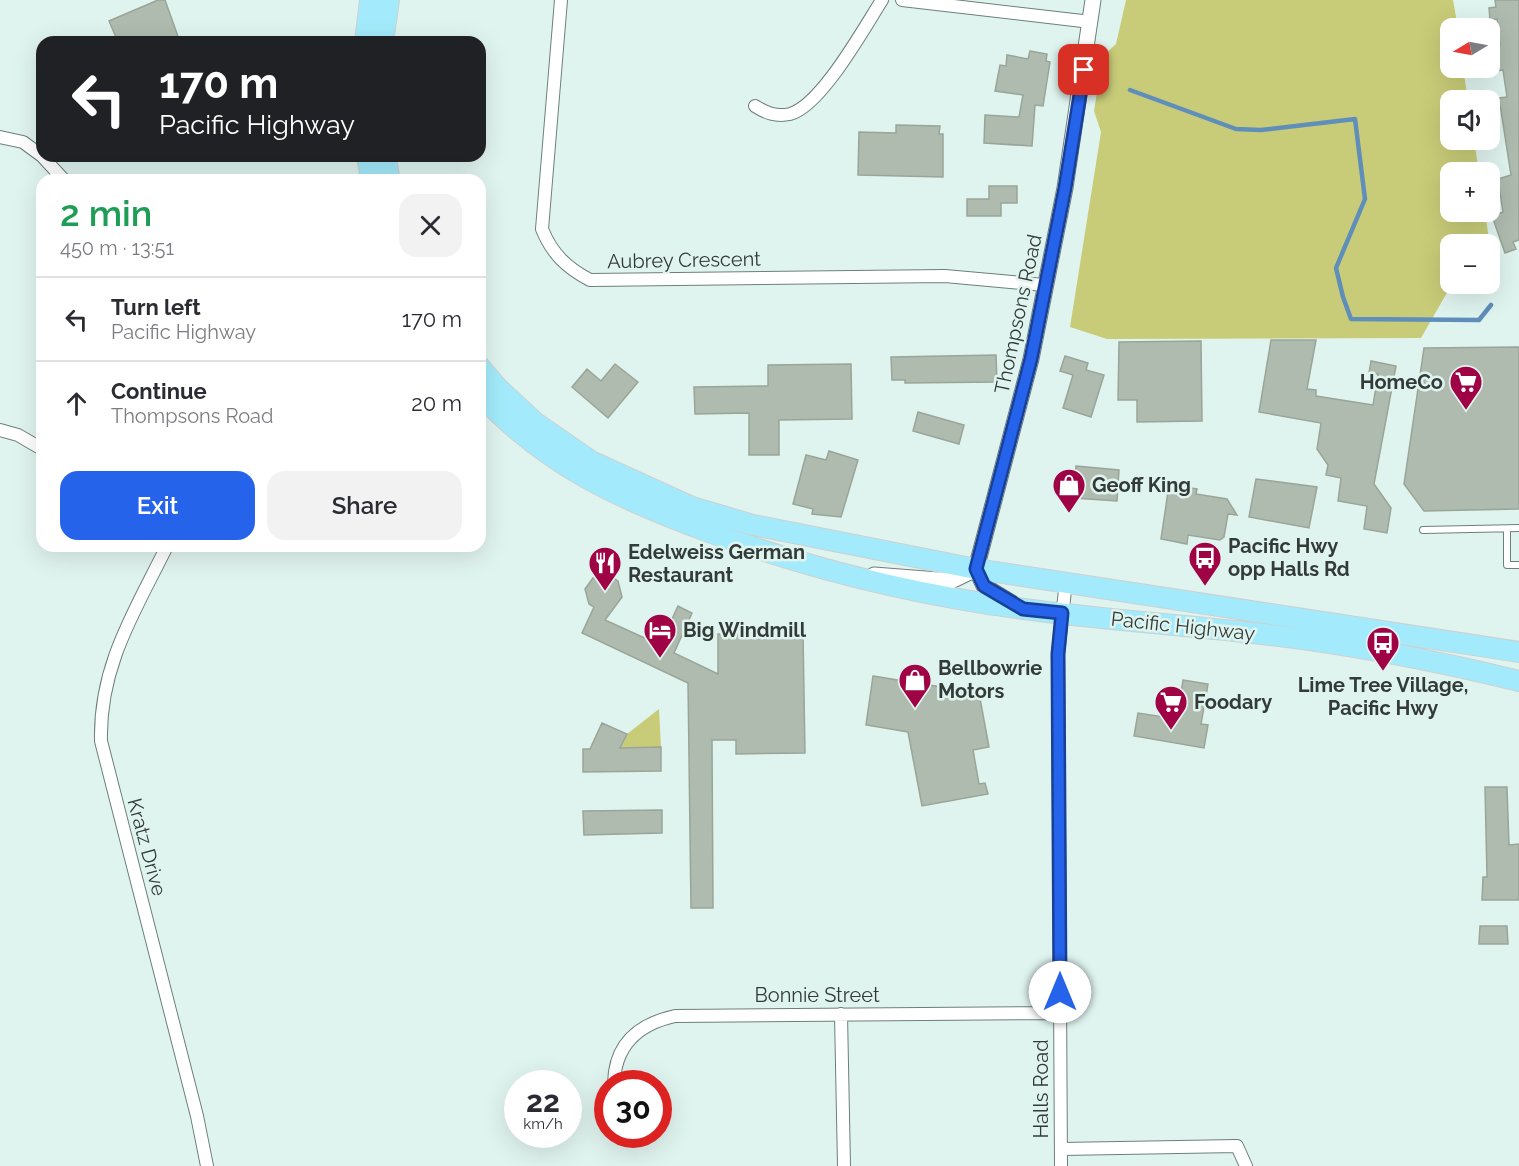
<!DOCTYPE html>
<meta charset="utf-8">
<style>
body{margin:0;font-family:Raleway,sans-serif;background:#f2f2f3;color:#2b2b33;height:100vh;display:flex;flex-direction:column;font-size:22px;white-space:nowrap}
*{box-sizing:border-box;margin:0}
p{font-size:20px;color:#7c7c81}
.icon{flex:none;width:33px;height:33px;fill:none;stroke:currentColor;stroke-width:2;stroke-linecap:round;stroke-linejoin:round}
.map{position:relative;flex:1;overflow:hidden}
.panel{position:absolute;left:36px;top:174px;width:450px;height:378px;display:flex;flex-direction:column;background:#fff;border-radius:18px;box-shadow:0 6px 24px #0002}
.panel>*{flex:none}
.banner{position:absolute;left:36px;top:36px;width:450px;height:126px;border-radius:18px;box-shadow:0 6px 24px #0002;background:#202124;color:#fff;overflow:hidden}
.needle{width:39px;rotate:260deg}
.tools{position:absolute;left:1440px;top:18px;display:grid;gap:12px}
.tools a{display:grid;place-items:center;width:60px;height:60px;border-radius:12px;background:#fff;box-shadow:0 6px 24px #0002;font-size:30px}
.speed{position:absolute;left:504px;top:1070px;display:flex;gap:12px;font-size:30px;font-weight:700;text-align:center}
.speed>*{display:grid;place-content:center;width:78px;height:78px;border-radius:50%;background:#fff;box-shadow:0 6px 24px #0002;line-height:1}
.speed small{font-size:15px;font-weight:400}
.speed .limit{border:9px solid #d22;background:#fff;color:#111}
.pin{position:absolute;display:grid;place-items:center;width:51px;height:51px;color:#fff;margin:-26px;border-radius:12px;box-shadow:0 3px 9px #0006}
.me{position:absolute;width:66px;margin:-33px;rotate:0deg;stroke-linejoin:round;filter:drop-shadow(0 0 4px #0008)}
.turn{display:flex;align-items:center;gap:21px;height:126px;padding:0 24px;font-size:27px}
.turn .icon{width:78px;height:78px;stroke-width:2.5}
.turn b{display:block;font-size:42px;line-height:51px}
.round{display:grid;place-items:center;flex:none;width:63px;height:63px;border-radius:18px;background:#f2f2f3}
.headline{display:flex;align-items:center;justify-content:space-between;height:102px;padding:0 24px}
h1{font-size:36px;font-weight:600;line-height:45px;color:#1e9e55}
.primary-button{display:flex;gap:12px;margin-top:auto;padding:12px 24px}
.primary-button a{flex:1;height:69px;border-radius:18px;background:#2563eb;color:#fff;font-size:24px;font-weight:600;line-height:69px;text-align:center}
.primary-button a+a{background:#f2f2f3;color:#2b2b33}
ul{padding:0;list-style:none}
li{display:flex;align-items:center;gap:18px;height:84px;padding:0 24px;border-top:2px solid #e1e1e2}
li div{flex:1}
li b{display:block;font-size:22px}
li em{font-style:normal}
.map>svg:first-child{display:block}
.green{fill:#c8cc78}
.lines{fill:none;stroke-linecap:round;stroke-linejoin:round}
.stream{stroke:#5f8eba;stroke-width:4.5}
.building{fill:#afbbaf;stroke:#99a599;stroke-width:1.5}
.service-casing{stroke:#6d7f7b;stroke-width:8}
.minor-casing{stroke:#6d7f7b;stroke-width:14}
.tertiary-casing{stroke:#6d7f7b;stroke-width:17}
.trunk-casing{stroke:#ced0cf;stroke-width:22}
.service{stroke:#fff;stroke-width:6}
.minor{stroke:#fff;stroke-width:12}
.tertiary{stroke:#fff;stroke-width:15}
.trunk{stroke:#a3ebfc;stroke-width:20}
.route-casing{stroke:#184099;stroke-width:15}
.route{stroke:#2563eb;stroke-width:10}
.labels{text-anchor:middle;stroke-width:5;stroke-linejoin:round;paint-order:stroke}
.street-label{font-size:20px;fill:#333b39;stroke:#e0f4ef}
.poi-label{font-size:20px;font-weight:bold;fill:#333b39;stroke:#e0f4ef;text-anchor:start}
</style>
<div class="map">
<svg width="1519" height="1166" viewBox="0 0 1519 1166">
<rect width="100%" height="100%" fill="#e0f4ef"/>
<path class="green" d="M1126 0H1453L1458 28H1450V68H1463L1468 100H1450V140H1474L1479 172H1450V212H1485L1493 267H1490V244H1450L1452 284 1421 338 1107 339 1070 327 1101 132 1094 111 1103 56 1116 44Z
M659 709 661 747 612 748 615 742 622 745 627 734Z"/>
<g class="lines">
<path class="stream" d="M1130 90 1236 129 1261 130 1355 119 1365 199 1336 268 1343 297 1351 319 1479 320 1491 305"/>
</g>
<path class="building" d="M158 0H165L180 42H118L109 21Z
M1495 0H1519V240L1513 242 1516 249 1505 253 1492 216 1503 212 1498 179 1511 175 1499 98 1507 97 1503 70 1495 71 1494 66H1491L1490 53V48L1500 46 1497 19 1490 20 1489 8 1496 7Z
M1030 51 1047 54 1046 61 1050 62 1043 106 1035 105 1032 146 984 143 985 115 1019 117 1023 95 995 91 1000 65 1006 66 1007 55 1028 59Z
M896 125 940 126 939 134H943V177L858 175 859 132 896 133Z
M989 186H1017V203H1001V216H967V199H989Z
M1271 340H1316L1307 389 1316 390V396L1373 405 1378 374 1369 373 1371 361 1396 366 1374 484 1391 508 1387 533 1364 529 1367 506 1338 501 1341 478 1326 475 1328 465 1317 449 1321 423 1259 412Z
M1201 341 1202 421 1137 422V400H1118L1119 342Z
M1519 347V509L1424 511 1404 484 1424 348Z
M996 355 997 382 905 383V380H892L891 357Z
M1065 356 1088 363 1086 370 1104 375 1091 417 1063 408 1073 375 1060 371Z
M615 364 638 382 608 418 572 387 587 369 601 381Z
M851 364 852 419 779 420V455H749V413L695 414 694 387 768 386V365Z
M918 412 964 425 959 444 913 431Z
M829 451 858 460 841 517 812 514 813 509 793 504 806 455 826 460Z
M1076 466 1119 470 1117 501 1074 498Z
M1256 479 1317 487 1309 528 1249 517Z
M1169 485 1197 489 1196 494 1227 499 1237 515 1228 514 1224 537 1220 540 1188 535 1187 544 1161 539Z
M609 575 618 581 622 597 605 620 660 645 678 606 692 613 674 653 718 674V634L803 633 805 753 736 754V740H712L713 908H691L688 683 582 633 594 607 589 604 585 589 593 578Z
M873 676 979 693 989 747 973 750 979 784 985 783 988 794 922 806 908 732 866 725Z
M1183 680 1208 684 1201 724 1208 725 1204 748 1134 736 1138 713 1177 719Z
M602 723 627 734 620 748 661 747V771L583 772V749H590Z
M1485 787H1507L1509 845 1519 844V900H1482L1483 877H1487Z
M662 810V833L584 835 583 811Z
M1480 926H1507L1508 944H1479Z"/>
<g class="lines">
<g class="service-casing">
<path id="service" d="M1507 529V565H1519
M1423 530 1519 528"/>
</g>
<g class="minor-casing">
<path id="minor" d="M561 0 542 229C552 254 567 268 590 280L945 276 1044 285
M902 0 1091 22
M755 106C766 113 776 117 790 114 821 106 864 28 882 0
M0 137 23 142 42 156
M42 156 64 180
M0 430 18 435 42 449
M167 546C135 611 99 666 101 741L197 1116 207 1166
M841 1014 844 1166
M614 1083C615 1044 639 1024 675 1016L1060 1013
M1061 1149 1237 1146 1246 1166
M1061 1166 1058 654 1066 581"/>
</g>
<g class="tertiary-casing">
<path id="tertiary" d="M874 575 951 581 976 569
M1015 605 984 586 976 569 1031 359 1065 188 1093 0"/>
</g>
<g class="trunk-casing">
<path id="trunk" d="M365 42 370 0
M383 42 389 0
M367 156 371 180
M385 156 390 180
M480 367 497 387 536 423 591 461 692 507 753 525 976 569 1519 652
M480 395C547 466 619 499 709 532 811 569 916 595 1024 609 1105 620 1188 625 1270 635 1354 645 1437 661 1519 681"/>
</g>
<use href="#service" class="service"/>
<use href="#minor" class="minor"/>
<use href="#tertiary" class="tertiary"/>
<use href="#trunk" class="trunk"/>
</g>
<g class="lines">
<g class="route-casing">
<path id="route" d="M1060 992 1058 654 1062 613 1023 609 984 586 976 569 1031 359 1065 188 1084 70"/>
</g>
<use href="#route" class="route"/>
</g>
<defs>
<g id="supermarket-pin" transform="scale(1.725)"><path d="M0 17L-7.5 6A9.5 9.5 0 1 1 7.5 6Z" fill="#9f0245" stroke="#e0f4ef"/><path d="M-6-5.5h2.5l.6 2H6L4.5 2H-2.5L-4.4-4H-6ZM-1.5 3.2a1.3 1.3 0 1 0 .1 0ZM3 3.2a1.3 1.3 0 1 0 .1 0Z" fill="#fff"/></g>
<g id="shop-pin" transform="scale(1.725)"><path d="M0 17L-7.5 6A9.5 9.5 0 1 1 7.5 6Z" fill="#9f0245" stroke="#e0f4ef"/><path d="M-5-2.5h2.3a2.7 3.5 0 0 1 5.4 0H5L5.5 6h-11ZM-1.5-2.5h3a1.5 2.3 0 0 0-3 0Z" fill="#fff"/></g>
<g id="bus-pin" transform="scale(1.725)"><path d="M0 17L-7.5 6A9.5 9.5 0 1 1 7.5 6Z" fill="#9f0245" stroke="#e0f4ef"/><path d="M-5-6H5V4H4V6H2V4H-2V6H-4V4H-5ZM-3.5-4V0h7V-4ZM-3.5 1.2v1.5H-2V1.2ZM2 1.2v1.5H3.5V1.2Z" fill="#fff"/></g>
<g id="restaurant-pin" transform="scale(1.725)"><path d="M0 17L-7.5 6A9.5 9.5 0 1 1 7.5 6Z" fill="#9f0245" stroke="#e0f4ef"/><path d="M-5-6h1v4h1v-4h1v4h1v-4h1v5L-1.5 .5V6h-2V.5L-5-1ZM5-6V6H3V1.5H1.5Q1.5-4 5-6Z" fill="#fff"/></g>
<g id="hotel-pin" transform="scale(1.725)"><path d="M0 17L-7.5 6A9.5 9.5 0 1 1 7.5 6Z" fill="#9f0245" stroke="#e0f4ef"/><path d="M-6-4.5h1.5V1H6V5H4.5V3h-9V5H-6ZM-4 0a1.8 1.8 0 1 1 3.6 0ZM.5 0V-2.5h3Q6-2.5 6 0Z" fill="#fff"/></g>
</defs>
<g fill-rule="evenodd">
<use href="#supermarket-pin" x="1466" y="382"/>
<use href="#shop-pin" x="1069" y="485"/>
<use href="#bus-pin" x="1205" y="558"/>
<use href="#restaurant-pin" x="605" y="563"/>
<use href="#hotel-pin" x="660" y="630"/>
<use href="#bus-pin" x="1383" y="643"/>
<use href="#shop-pin" x="915" y="680"/>
<use href="#supermarket-pin" x="1171" y="702"/>
</g>
<g class="labels">
<g class="street-label">
<text transform="translate(684 260) rotate(-1)" y="7">Aubrey Crescent</text>
<text transform="translate(1018 314) rotate(-78)" y="7">Thompsons Road</text>
<text transform="translate(1183 626) rotate(6)" y="7">Pacific Highway</text>
<text transform="translate(147 847) rotate(75)" y="7">Kratz Drive</text>
<text x="817" y="1002">Bonnie Street</text>
<text transform="translate(1041 1089) rotate(-90)" y="7">Halls Road</text>
</g>
<g class="poi-label">
<text x="1443" y="389" text-anchor="end">HomeCo</text>
<text x="1092" y="492">Geoff King</text>
<text x="1228" y="553">Pacific Hwy<tspan x="1228" dy="23">opp Halls Rd</tspan></text>
<text x="628" y="559">Edelweiss German<tspan x="628" dy="23">Restaurant</tspan></text>
<text x="683" y="637">Big Windmill</text>
<text x="938" y="675">Bellbowrie<tspan x="938" dy="23">Motors</tspan></text>
<text x="1383" y="692" text-anchor="middle">Lime Tree Village,<tspan x="1383" dy="23">Pacific Hwy</tspan></text>
<text x="1194" y="709">Foodary</text>
</g>
</g>
</svg>
<div class="tools">
<a><svg class="needle" viewBox="-14 -14 28 28"><path d="M0-13l5 13h-10z" fill="#e53935"/><path d="M0 13l5-13h-10z" fill="#7c7c81"/></svg></a>
<a><svg class="icon" aria-label="sound" viewBox="0 0 24 24"><path d="M4 9h4l5-4v14l-5-4H4zM17 9q2 3 0 6"/></svg></a>
<a>+</a>
<a>−</a>
</div>
<div class="speed"><div>22<small>km/h</small></div><div class="limit">30</div></div>
<div class="pin" style="left:1084px;top:70px;background:#d93025"><svg class="icon" aria-label="arrive" viewBox="0 0 24 24"><path d="M6 21V4h12l-3 4 3 4H6"/></svg></div>
<svg class="me" style="left:1060px;top:992px" viewBox="-20 -20 40 40"><circle r="19" fill="#fff"/><path d="M0-13L10 11 0 6-10 11z" fill="#2563eb"/></svg>
<div class="banner">
<div class="turn"><svg class="icon" aria-label="left" viewBox="0 0 24 24"><path d="M17 20v-9H6M10 6l-5 5 5 5"/></svg><div><b>170 m</b>Pacific Highway</div></div>
</div>
<section class="panel">
<div class="headline"><div><h1>2 min</h1><p>450 m · 13:51</p></div><a class="round"><svg class="icon" aria-label="close" viewBox="0 0 24 24"><path d="M6 6l12 12M18 6L6 18"/></svg></a></div>
<ul>
<li><svg class="icon" aria-label="left" viewBox="0 0 24 24"><path d="M17 20v-9H6M10 6l-5 5 5 5"/></svg><div><b>Turn left</b><p>Pacific Highway</p></div><em>170 m</em></li>
<li><svg class="icon" aria-label="ahead" viewBox="0 0 24 24"><path d="M12 20V5M6 11l6-6 6 6"/></svg><div><b>Continue</b><p>Thompsons Road</p></div><em>20 m</em></li>
</ul>
<div class="primary-button"><a>Exit</a><a>Share</a></div>
</section>
</div>
